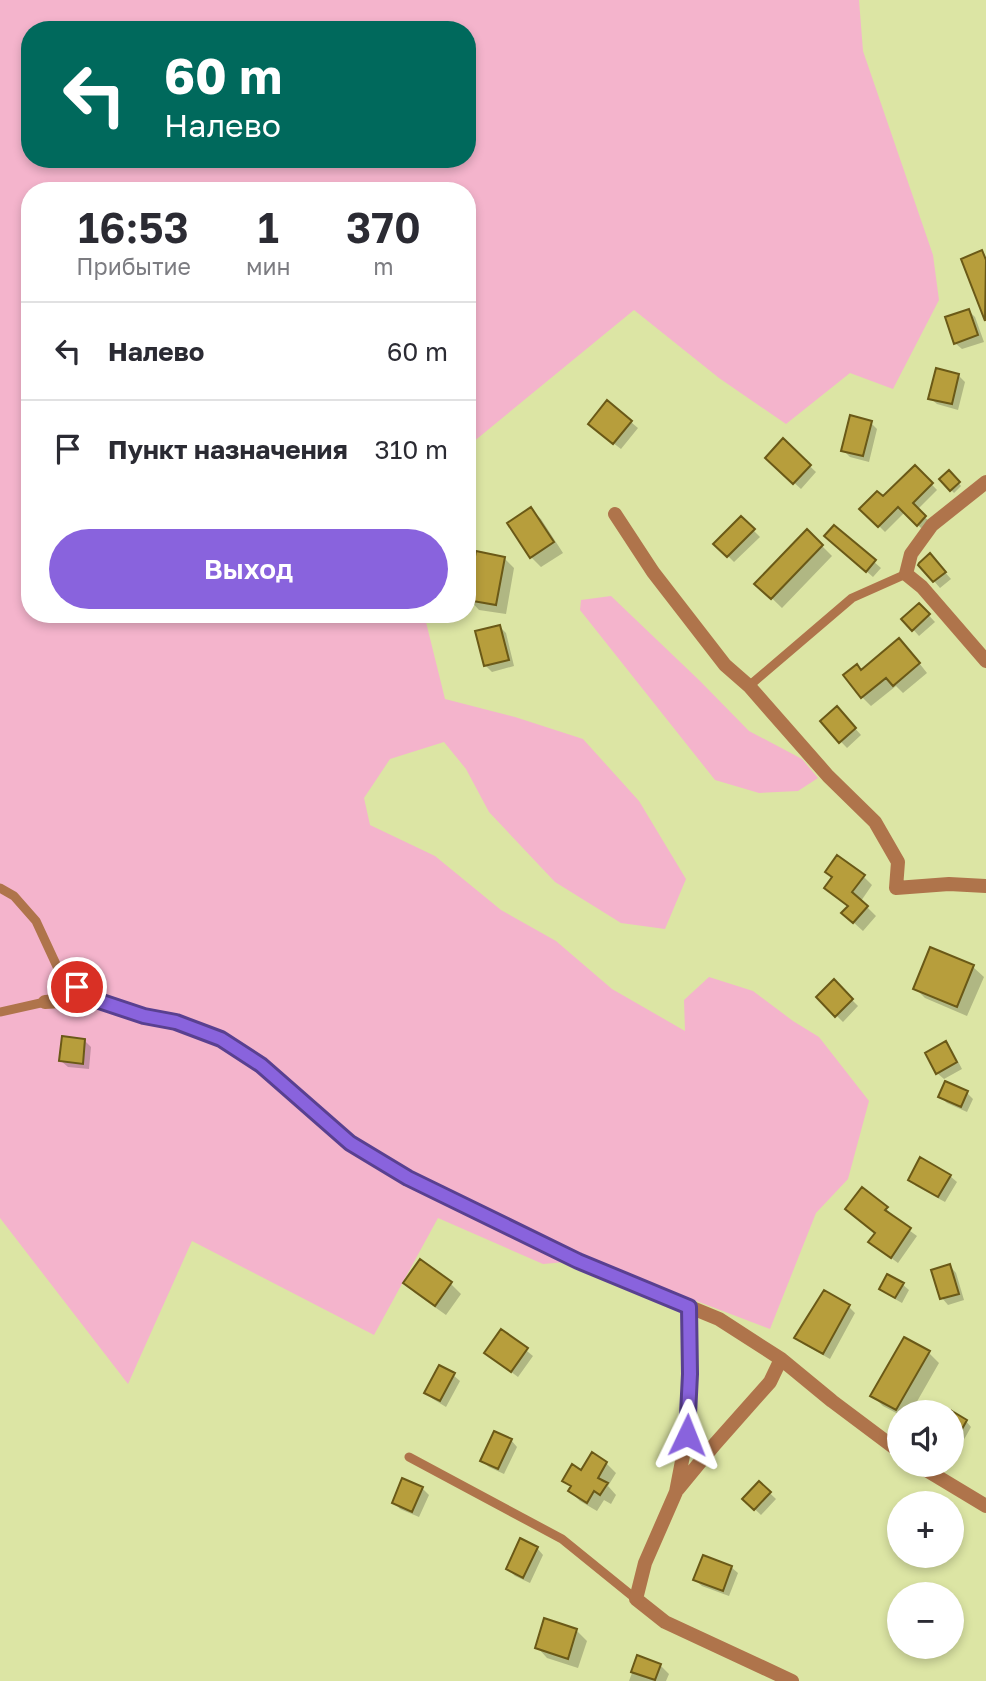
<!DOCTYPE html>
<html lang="ru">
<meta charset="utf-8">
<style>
body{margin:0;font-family:"Golos Text",sans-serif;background:#f7f7f7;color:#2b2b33;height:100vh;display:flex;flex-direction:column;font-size:26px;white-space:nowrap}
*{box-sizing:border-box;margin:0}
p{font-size:23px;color:#7c7c81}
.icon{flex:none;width:38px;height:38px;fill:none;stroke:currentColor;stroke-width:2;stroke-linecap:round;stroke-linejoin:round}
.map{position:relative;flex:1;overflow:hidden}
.side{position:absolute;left:21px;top:182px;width:455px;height:441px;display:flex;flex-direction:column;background:#fff;border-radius:28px;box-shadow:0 4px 10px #0003}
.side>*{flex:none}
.guide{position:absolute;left:21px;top:21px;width:455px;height:147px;border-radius:28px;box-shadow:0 4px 10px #0003;background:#00695c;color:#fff;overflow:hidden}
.buttons{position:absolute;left:887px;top:1400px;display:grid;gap:14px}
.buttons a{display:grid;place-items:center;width:77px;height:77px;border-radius:50%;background:#fff;box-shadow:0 4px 10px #0003;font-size:35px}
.pin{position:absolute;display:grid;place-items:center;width:60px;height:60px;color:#fff;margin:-30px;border:4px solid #fff;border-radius:50%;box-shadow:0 2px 7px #0007}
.me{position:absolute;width:77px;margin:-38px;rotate:2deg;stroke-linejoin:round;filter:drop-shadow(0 0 5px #0008)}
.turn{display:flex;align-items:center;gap:24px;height:147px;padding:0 28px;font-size:32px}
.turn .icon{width:91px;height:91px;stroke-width:2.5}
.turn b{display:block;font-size:49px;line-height:60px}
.eta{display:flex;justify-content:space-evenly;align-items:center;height:119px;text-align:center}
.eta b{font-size:42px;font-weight:600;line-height:49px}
.primary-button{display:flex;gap:14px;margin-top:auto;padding:14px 28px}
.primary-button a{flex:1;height:80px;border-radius:42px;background:#8963dd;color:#fff;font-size:28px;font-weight:600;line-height:80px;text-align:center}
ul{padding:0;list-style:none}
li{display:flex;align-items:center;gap:21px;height:98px;padding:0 28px;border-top:2px solid #e1e1e2}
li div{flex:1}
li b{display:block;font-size:26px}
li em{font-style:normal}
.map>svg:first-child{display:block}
.green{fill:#f4b4cc;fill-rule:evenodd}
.shadow{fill:#0003}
.building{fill:#b79e3c;stroke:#6a5917;stroke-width:2}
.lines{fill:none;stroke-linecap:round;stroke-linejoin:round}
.lane{stroke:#af744b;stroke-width:9}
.street{stroke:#af744b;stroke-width:14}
.route-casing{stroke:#594090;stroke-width:18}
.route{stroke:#8963dd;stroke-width:12}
</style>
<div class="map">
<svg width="986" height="1681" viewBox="0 0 986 1681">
<rect width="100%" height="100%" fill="#dce5a4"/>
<path class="green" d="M0 0H859L863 51 933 255 939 300 893 389 850 373 786 424 719 378 634 310 467 447V191H30V614H424L445 699 515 717 583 739 639 801 686 879 665 929 621 923 555 882 489 812 466 769 444 742 390 759 364 798 370 825 435 856 501 910 556 941 612 989 685 1031 684 1000 709 977 753 991 793 1021 819 1037 869 1101 848 1179 816 1213 770 1329 589 1260 543 1264 438 1218 374 1335 192 1241 128 1384 0 1218ZM30 30H467V159H30Z
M611 596 700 681 749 731 802 759 818 778 798 791 759 793 715 780 580 610 581 600Z"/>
<path class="shadow" d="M969 311 975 317 984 342 962 349 955 343Z
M958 375 965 382 958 410 937 404 930 398Z
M607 402 638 428 621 449 596 430Z
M871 423 877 429 869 462 850 457 843 450Z
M783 441 816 472 801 489 767 458Z
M915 467 937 490 917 510 931 523 924 531 905 512 885 532 862 509 883 499Z
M949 472 961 486 954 493 941 479Z
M531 509 541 519 563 553 541 567 531 557Z
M741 518 760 537 734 562 716 544Z
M834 527 881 568 873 577 833 542Z
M807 531 832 556 782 608 757 584Z
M504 558 514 568 506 614 479 610 469 599Z
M936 562 951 579 940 588 934 581Z
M919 605 935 622 919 636 904 619Z
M499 626 506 633 514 666 492 672 485 665Z
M908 649 927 673 903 693 896 686 871 706 862 697 861 671Z
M843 715 861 735 847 748 822 722Z
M863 876 872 885 861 901 876 916 863 931 853 922 849 907 826 888Z
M931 949 973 967 984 977 967 1016 925 998 915 988Z
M834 982 858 1006 843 1022 818 997Z
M85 1041 91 1047 89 1069 68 1067 61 1061Z
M945 1044 952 1050 962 1069 944 1079 937 1073Z
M967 1093 973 1099 967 1112 947 1103 940 1096Z
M950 1176 957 1182 945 1202 916 1186 910 1180Z
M886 1209 893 1215 891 1217 917 1236 898 1263 870 1242 877 1233 853 1215Z
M420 1261 451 1284 461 1294 446 1315 415 1293 405 1283Z
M950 1266 956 1273 964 1300 948 1305 942 1298Z
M902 1284 909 1290 902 1303 888 1295 881 1288Z
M848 1306 855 1313 830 1359 803 1344 797 1337Z
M502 1331 533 1356 518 1377 486 1353Z
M929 1353 939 1363 911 1412H900V1415L883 1406 873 1396Z
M453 1375 460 1381 446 1407 433 1399 426 1393Z
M952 1413 966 1421 971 1427 952 1461Z
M511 1440 517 1447 504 1474 489 1467 482 1461Z
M606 1463 616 1473 608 1486 616 1495 611 1504 604 1500 597 1511 580 1501 570 1491 572 1488 564 1481Z
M403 1480 422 1488 429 1495 419 1517 400 1509 394 1502Z
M759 1483 776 1499 761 1515 744 1499Z
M537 1548 543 1555 530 1583 515 1576 508 1569Z
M731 1567 738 1573 729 1596 702 1586 695 1580Z
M576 1630 587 1641 578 1668 547 1658 537 1647Z
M638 1657 660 1665 669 1674 666 1681H629Z"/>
<path class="building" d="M982 250 986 260 985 321 961 259Z
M969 309 978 335 954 344 945 317Z
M936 368 959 374 952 404 928 399Z
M607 400 632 421 613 444 588 424Z
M850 415 872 421 863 456 841 451Z
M783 438 811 465 793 484 765 458Z
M915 465 933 483 913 503 926 516 917 526 898 507 878 527 859 509 877 491 883 496Z
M949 470 960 482 950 491 939 479Z
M531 507 554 542 530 558 507 523Z
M741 516 755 529 727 557 713 544Z
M834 525 876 560 866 572 824 536Z
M807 529 823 545 771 599 754 584Z
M476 551 505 557 496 605 467 600Z
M930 553 946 572 933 582 918 565 919 563Z
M919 603 930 614 912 631 901 619Z
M500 625 509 660 484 666 475 631Z
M899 638 920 663 893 686 886 678 861 698 843 675 857 664 861 670Z
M837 706 856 728 839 743 820 721Z
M837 855 865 875 852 892 868 906 853 923 841 913 848 906 824 888 832 877 825 872Z
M930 947 974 965 957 1007 913 989Z
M834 979 853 999 835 1017 816 997Z
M62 1036 85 1039 83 1064 59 1061Z
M946 1041 957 1062 936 1074 925 1053Z
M945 1081 968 1091 961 1107 938 1097Z
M920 1157 951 1175 938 1197 908 1180Z
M862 1187 888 1207 885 1210 911 1228 891 1258 868 1242 875 1233 845 1209Z
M420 1259 452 1282 435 1306 403 1283Z
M950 1264 959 1294 940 1299 931 1270Z
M887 1274 904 1283 895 1298 879 1289Z
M824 1290 850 1305 823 1354 794 1338Z
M501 1329 528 1348 511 1372 484 1353Z
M904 1337 930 1351 896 1410 870 1396Z
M439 1365 455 1373 440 1401 424 1393Z
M952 1411 967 1420 952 1447Z
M494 1431 512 1439 498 1469 480 1461Z
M592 1452 607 1462 598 1478 608 1483 600 1495 594 1491 587 1503 568 1491 571 1486 562 1481 572 1464 581 1470Z
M402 1478 423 1487 412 1512 392 1503Z
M759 1481 771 1492 754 1510 742 1499Z
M520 1538 538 1547 523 1578 506 1569Z
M703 1555 732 1566 723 1591 693 1580Z
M544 1618 577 1629 568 1659 535 1648Z
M637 1655 661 1664 655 1680 631 1672Z"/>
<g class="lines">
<path class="lane" d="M749 686 852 598 906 574
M0 888 14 896 36 921 61 975 93 999
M0 1012 45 1002
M409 1457 562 1539 636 1599"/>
<path class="street" d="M986 482 932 525 911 554 906 574 922 587 986 661
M615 514 653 572 725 665 749 686 828 776 875 822 898 862 896 888 949 884 986 886
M45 1002 93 999 144 1016 175 1022 221 1039 261 1065 350 1143 408 1178 578 1261 719 1319 781 1359 832 1401 900 1452
M689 1307 690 1374 687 1435 676 1492 645 1563 636 1599 665 1622 792 1681
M918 1465 986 1506
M678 1489 715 1444 770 1382 781 1359"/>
</g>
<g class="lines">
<g class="route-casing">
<path id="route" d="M77 987 93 999 144 1016 176 1022 221 1039 261 1065 350 1143 408 1178 578 1261 689 1307 690 1374 687 1435"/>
</g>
<use href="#route" class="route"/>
</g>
</svg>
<div class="buttons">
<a><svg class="icon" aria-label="sound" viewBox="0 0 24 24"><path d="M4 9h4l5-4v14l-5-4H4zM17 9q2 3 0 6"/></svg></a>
<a>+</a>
<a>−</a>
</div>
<div class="pin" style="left:77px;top:987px;background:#d93025"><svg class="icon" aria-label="arrive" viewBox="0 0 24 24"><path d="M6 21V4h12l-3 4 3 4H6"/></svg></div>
<svg class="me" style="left:687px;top:1435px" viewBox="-20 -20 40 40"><path d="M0-17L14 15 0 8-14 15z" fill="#8963dd" stroke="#fff" stroke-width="4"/></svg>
<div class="guide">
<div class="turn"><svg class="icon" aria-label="left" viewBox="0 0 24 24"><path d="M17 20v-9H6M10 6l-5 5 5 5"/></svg><div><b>60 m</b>Налево</div></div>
</div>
<section class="side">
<div class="eta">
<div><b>16:53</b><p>Прибытие</p></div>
<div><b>1</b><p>мин</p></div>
<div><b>370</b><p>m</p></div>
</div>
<ul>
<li><svg class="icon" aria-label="left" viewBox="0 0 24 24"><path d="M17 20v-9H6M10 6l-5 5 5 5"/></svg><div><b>Налево</b></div><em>60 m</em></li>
<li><svg class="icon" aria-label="arrive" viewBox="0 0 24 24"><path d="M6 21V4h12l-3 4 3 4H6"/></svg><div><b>Пункт назначения</b></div><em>310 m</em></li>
</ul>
<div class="primary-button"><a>Выход</a></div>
</section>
</div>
